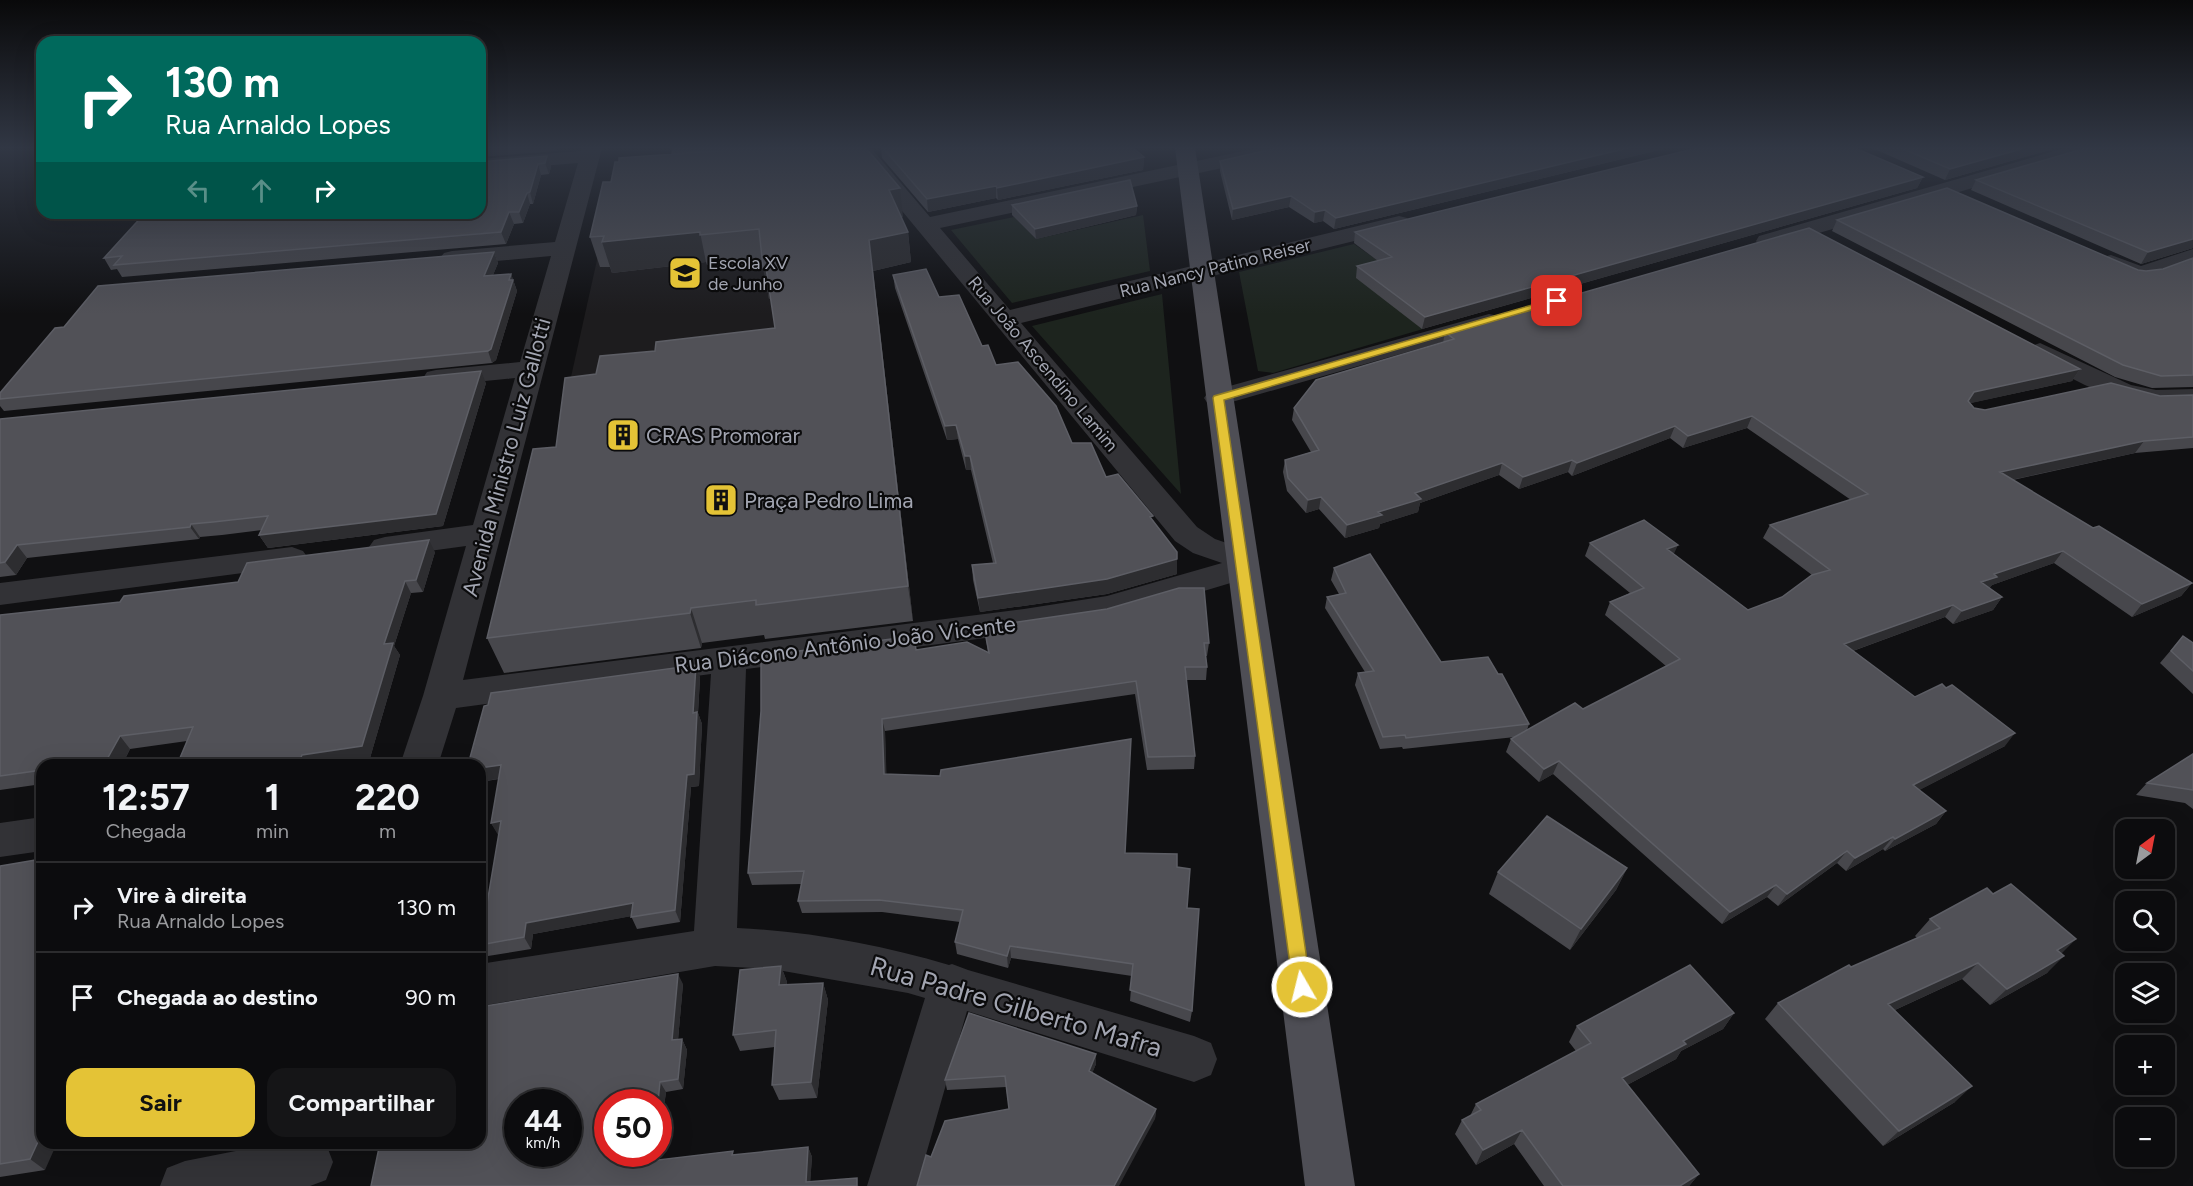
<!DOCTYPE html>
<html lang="pt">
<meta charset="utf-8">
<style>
body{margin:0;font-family:Figtree,sans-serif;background:#151517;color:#f1f3f6;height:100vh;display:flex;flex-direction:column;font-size:22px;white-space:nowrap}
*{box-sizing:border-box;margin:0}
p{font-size:20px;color:#9a9b9e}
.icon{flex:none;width:33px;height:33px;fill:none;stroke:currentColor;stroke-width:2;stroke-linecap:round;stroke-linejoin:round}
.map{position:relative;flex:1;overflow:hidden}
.side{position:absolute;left:36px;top:759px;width:450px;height:390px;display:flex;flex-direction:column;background:#0c0c0e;border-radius:18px;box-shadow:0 6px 24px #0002,0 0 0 2px #2c2c2e}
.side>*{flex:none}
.guide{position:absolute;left:36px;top:36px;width:450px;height:183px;border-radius:18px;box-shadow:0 6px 24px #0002,0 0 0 2px #2c2c2e;background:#00695c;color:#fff;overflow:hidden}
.needle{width:39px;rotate:32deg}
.fabs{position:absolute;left:2115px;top:819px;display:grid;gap:12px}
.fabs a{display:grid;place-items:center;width:60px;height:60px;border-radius:12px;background:#0c0c0e;box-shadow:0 6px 24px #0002,0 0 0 2px #2c2c2e;font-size:30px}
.speed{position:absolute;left:504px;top:1089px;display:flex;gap:12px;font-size:30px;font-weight:700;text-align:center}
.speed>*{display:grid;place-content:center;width:78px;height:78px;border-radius:50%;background:#0c0c0e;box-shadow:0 6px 24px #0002,0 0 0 2px #2c2c2e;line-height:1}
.speed small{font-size:15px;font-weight:400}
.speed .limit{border:9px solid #d22;background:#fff;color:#111}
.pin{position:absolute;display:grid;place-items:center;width:51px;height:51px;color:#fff;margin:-26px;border-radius:12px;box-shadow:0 3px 9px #0006}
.me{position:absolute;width:66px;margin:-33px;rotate:352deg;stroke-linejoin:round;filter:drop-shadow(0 0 4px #0008)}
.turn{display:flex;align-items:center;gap:21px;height:126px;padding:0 30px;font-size:27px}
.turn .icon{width:78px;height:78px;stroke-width:2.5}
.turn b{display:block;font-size:42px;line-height:51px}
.lanes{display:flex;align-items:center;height:57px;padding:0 30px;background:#0003;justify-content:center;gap:30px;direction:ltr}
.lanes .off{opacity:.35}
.eta{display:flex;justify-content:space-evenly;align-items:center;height:102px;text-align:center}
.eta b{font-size:36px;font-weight:700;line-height:42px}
.primary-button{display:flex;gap:12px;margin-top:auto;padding:12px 30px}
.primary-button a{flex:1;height:69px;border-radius:18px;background:#e4c336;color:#111;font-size:24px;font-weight:700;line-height:69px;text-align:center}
.primary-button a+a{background:#151517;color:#f1f3f6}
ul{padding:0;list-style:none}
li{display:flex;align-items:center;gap:18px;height:90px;padding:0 30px;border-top:2px solid #2c2c2e}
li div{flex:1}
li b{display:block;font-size:22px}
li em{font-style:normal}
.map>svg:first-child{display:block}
.built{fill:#1d1c1e}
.green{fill:#1d241e}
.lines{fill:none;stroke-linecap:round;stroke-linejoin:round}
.minor{fill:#323236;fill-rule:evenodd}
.major{fill:#4e4e55;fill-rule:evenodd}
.wall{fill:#47474c}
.shaded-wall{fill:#2d2d30}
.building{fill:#515157;stroke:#5d5e65;stroke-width:1.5;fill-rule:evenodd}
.route{fill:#e4c336;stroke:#947f23;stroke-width:1.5}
.labels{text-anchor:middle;stroke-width:4.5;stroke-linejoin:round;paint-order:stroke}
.far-poi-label{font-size:18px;fill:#a2a5b1;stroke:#0b0b0c;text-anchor:start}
.far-street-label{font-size:18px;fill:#a2a5b1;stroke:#0b0b0c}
.poi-label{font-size:22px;fill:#a2a5b1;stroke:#0b0b0c;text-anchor:start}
.street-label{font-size:22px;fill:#a2a5b1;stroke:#0b0b0c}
.near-street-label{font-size:27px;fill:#a2a5b1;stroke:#0b0b0c}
</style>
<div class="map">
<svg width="2193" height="1186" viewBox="0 0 2193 1186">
<rect width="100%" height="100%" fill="#101012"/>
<path class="built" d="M772 175 779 360 569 386 613 188Z"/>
<path class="green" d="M1143 215 1150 271 1012 303 951 230 1014 217 1036 239Z
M1354 244 1390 269 1378 294 1423 329 1273 373 1258 371 1239 272Z
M1162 294 1181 494 1032 326Z"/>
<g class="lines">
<path class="minor" d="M582 148H602L463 680 1024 609 1107 596 1222 563 1193 553 1175 541 850 148H871L930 217 1258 148H1298L1295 152 1288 154 940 228 1010 310 1399 216 1407 218 1410 223 1407 228 1021 323 1197 527 1215 539 1253 552 1258 559 1256 563 1259 568 1254 576 1107 620 1024 633 746 669 737 928C807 931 882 945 949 965L952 964 968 970 1194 1036 1211 1043 1217 1059 1211 1075 1194 1082 967 1011 917 1186H867L925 998 908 993 772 969 715 966 480 1006V964L694 931 711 674 456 708 438 765H400L423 696 466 546 385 557 374 554 369 547 374 540 385 537 473 525 515 378 436 386 427 384 423 378 427 372 436 370 520 362 551 256 452 265 444 263 440 258 444 253 452 251 555 242 578 163 480 171V159L581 151Z
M2065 148H2098L2095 152 1775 246 1767 248 1759 246 1756 241 1759 236Z
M2193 249V264L2140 281 2103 267 2099 262 2103 257 2111 255 2141 266Z
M1489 314 1498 316 1501 321 1498 326 1218 406 1208 404 1204 398 1208 392Z
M2040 343 2131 385 2156 390 2193 389V405C2126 410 2087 388 2031 356L2027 351 2031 346Z
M292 547 303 551 308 558 303 565 0 605V583Z
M42 817V851L0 857V823Z
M277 1143 326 1144 333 1162 326 1180 310 1186H160L167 1168 185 1161Z"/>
<path class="major" d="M1175 148H1195L1355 1186H1305Z"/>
</g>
<path class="wall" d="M881 148H1135L1133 149 1144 157 1143 170 998 200 996 198 928 212 882 158Z
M1667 148 1334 229 1323 221 1314 223 1289 207 1232 220 1220 171V161Z
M1872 148H2056L1945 180Z
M547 156 551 167 549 174 541 175 533 204H530L523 223 514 224 506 244 122 277 117 269 111 270 104 258 480 162Z
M1923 177 1917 188 1422 329 1356 278 1357 266 1378 261 1354 243 1355 232Z
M1976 180 2193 248 2141 264 1971 190Z
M1012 205 1137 206 1136 215 1036 239 1012 215Z
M901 217 908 232 911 262 873 271 913 621 765 639 764 635 702 643 701 648 504 673 487 638 556 447 596 374 655 351 775 328 771 299H769L762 260 707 265 706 262 612 273 610 267H600L590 237 903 217Z
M1837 220 2146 271 2163 269 2193 258V387L2152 388 2115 377 1832 231Z
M494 252 498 263 493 275 511 274 517 291 496 360 492 363 4 411 0 406V393L64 327Z
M893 275 939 297 982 346 996 365 1106 477 1153 520 1177 574 1107 594 980 612 973 580 972 565 993 563 971 470H966L958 439 947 440 895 288Z
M1445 332 2080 369 2072 381 1970 403 1974 408 1985 410 2160 396 2193 395V448L2135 453 2013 480 2093 528 2192 583 2181 596 2132 617 2054 563 1992 585 1989 588 2002 597 1993 610 1953 624 1945 617 1853 651 1915 697 2005 746 1919 790 1946 811 1936 824 1885 851 1883 849 1846 871 1837 863 1778 906 1767 897 1722 924 1553 774 1539 782 1506 752 1511 739 1515 737 1403 749 1402 747 1380 749 1355 685 1358 673 1365 672 1325 608 1327 597 1339 594 1331 580 1334 568 1441 662 1498 674 1529 724 1527 730 1583 709 1666 666 1605 615 1610 602 1630 593 1585 556 1590 543 1674 554 1748 610 1782 597 1812 575 1763 538 1770 525 1851 500 1747 428 1683 448 1670 438 1572 476 1568 472 1519 489 1499 475 1420 503 1418 512 1380 524 1379 528 1345 538 1319 509 1306 513 1287 491 1283 472 1285 460 1311 452 1292 420 1294 408 1443 343Z
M486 383 443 526 268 548 259 535 262 530 222 535 200 537 199 539 27 558 16 575 0 577V419Z
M435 552 423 592 411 593 394 646 400 655 370 758 326 765H177L187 741 130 749 122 765H42V784L0 790V615L120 602 238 582Z
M984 627 1209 643 1207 656H1206L1207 667 1206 680H1186L1195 756 1194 769 1147 770 1135 694 885 731 886 774 1125 853 1177 867 1187 908 1192 1011 1190 1022 1130 1001 1132 976 1011 958 1008 968 957 954 955 942 960 922 882 912 802 913 798 901 802 884 752 885 748 873 761 711 916 650 988 652Z
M2183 636 2193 643V694L2160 663Z
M696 665 700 678 698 713 702 724 699 786 691 787 680 922 637 929 631 916 533 934 531 949 488 956 480 945 499 835 491 823 499 779 480 782V765Z
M2193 754V809L2185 803 2136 795 2147 783Z
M0 866 45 1170 0 1177Z
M1627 868 1616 890 1570 950 1489 894 1498 872Z
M1993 894 2061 954 2047 973 1990 1005 1962 979 1895 1010 1955 1102 1883 1146 1765 1019 1778 1003 1851 967 1917 938 1915 936 1930 919Z
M781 966 787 982V985L823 983 828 1000 817 1098 779 1100 772 1085 775 1047 740 1051 733 1035Z
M683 984 678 1040 682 1039 687 1050 683 1089 666 1092 658 1150V1102L608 1154H658L657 1160 735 1155 808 1147 812 1157 810 1182 860 1186H371Z
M1734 1013 1723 1029 1681 1051 1676 1059 1627 1085 1699 1174 1689 1186H1544L1514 1144 1476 1165 1455 1134 1462 1120 1470 1116 1476 1104 1576 1051 1569 1042 1577 1026Z
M1096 1064 1092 1073 1156 1109 1155 1119 917 1186 931 1157 1009 1109 1006 1087 947 1090 945 1080Z"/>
<path class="shaded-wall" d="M480 148H557V151L480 157Z
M1628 148H1667L1334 229 1336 218Z
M2025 148H2056L1945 180 1950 169Z
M547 156 551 167 549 174 545 163Z
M1144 157 1143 170 998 200 997 188Z
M538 164 541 175 533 204 530 192Z
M1923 177 1917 188 1422 329 1425 317Z
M996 186V198L928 212 927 199Z
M900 188 903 217 893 219 889 190Z
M527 193 530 204 523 223 519 212Z
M1291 196 1289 207 1232 220 1233 209Z
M1137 206 1136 215 1036 239 1035 229Z
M1325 210 1323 221 1314 223 1315 212Z
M509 212 514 224 506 244 501 232Z
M700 232 706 262 612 273 602 242Z
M908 232 911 262 873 271 913 621 908 586 869 240Z
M2193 239V248L2141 264 2148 252Z
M494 252 498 263 488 287 484 276Z
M763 268H766L772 299H769Z
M511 274 517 291 496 360 492 363 488 351Z
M2080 369 2072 381 1967 404 1974 392Z
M481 371 486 383 443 526 268 548 259 535Z
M1752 416 1747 428 1683 448 1688 436Z
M956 425 958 439 947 440 945 426Z
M1675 426 1670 438 1572 476 1577 463Z
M2144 441 2135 453 1992 484 2000 472Z
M965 456H970L971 470H966Z
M1572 460 1568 472 1519 489 1523 477Z
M1502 463 1499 475 1420 503 1418 512 1380 524 1379 528 1345 538 1347 525 1415 493Z
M1321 497 1319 509 1306 513 1308 500Z
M191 524 200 537 199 539 190 527Z
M429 540 435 552 423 592 416 580Z
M17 545 27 558 16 575 5 562Z
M1678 545 1672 558 1667 549Z
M2063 551 2054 563 1992 585 1989 589 1981 582 1994 574Z
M1177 559V574L1107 594 980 612 978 598Z
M405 581 411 593 394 646 400 655 370 758 326 765H298L302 755 384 644Z
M2192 583 2181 596 2132 617 2142 604Z
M2002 597 1993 610 1953 624 1962 611Z
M1953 605 1945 617 1836 657 1844 644Z
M691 608 702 643 701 648 690 613Z
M696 665 700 678 698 713 702 724 699 786 691 787 680 922 675 910 693 713Z
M882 719 885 731 887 787 884 774Z
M2015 733 2005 746 1904 798 1913 785Z
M120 736 130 749 122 765H109L106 761Z
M1559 761 1553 774 1539 782 1544 769Z
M501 765 508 777 480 782V768Z
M1946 811 1936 824 1885 851 1895 839Z
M501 821 508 833 498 835 491 823Z
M1893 837 1883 849 1846 871 1855 858Z
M1847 851 1837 863 1778 906 1787 894Z
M1627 868 1616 890 1570 950 1581 929Z
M1776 885 1767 897 1722 924 1730 912Z
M633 903 638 915 533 934 531 949 524 937 526 923Z
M2076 939 2059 956 2057 950Z
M1010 946 1011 958 1008 968 1007 956Z
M2064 956 2047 973 1990 1005 2007 989Z
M1978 963 1962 979 1873 1020 1888 1004Z
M781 966 787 982 785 1001 779 985Z
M678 974 683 984 677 1051 672 1040Z
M823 983 828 1000 817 1098 811 1082Z
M1734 1013 1723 1029 1681 1051 1676 1059 1612 1093 1622 1078 1683 1041Z
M682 1039 687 1050 683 1089 678 1079Z
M1096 1054V1064L1089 1081V1071Z
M660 1082 666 1092 658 1150V1102Z
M1972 1086 1955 1102 1883 1146 1899 1131Z
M1156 1109 1155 1119 1119 1186H1114Z
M1522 1130 1514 1144 1476 1165 1483 1150Z
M42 1133V1143H57L45 1170 30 1159Z
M808 1147 812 1157 810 1186 806 1182Z
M651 1154H658L656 1171 650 1161Z
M1699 1174 1689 1186H1680Z"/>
<path class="building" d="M673 148H750L672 154Z
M760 148H866L900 188 889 190 908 232 869 240 908 586 756 605V600L691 608 690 613 487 638 533 449 556 447 565 378 596 374 600 356 655 351 656 342 775 328 766 268H763L759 229 700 235V232L602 242 604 236 590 237 603 182H611L615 162H619V158Z
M883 148H1133L1144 157 997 188 996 186 927 199Z
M1277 148H1628L1336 218 1325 210 1315 212 1291 196 1233 209 1220 161Z
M1697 148H1855L1923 177 1425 317 1357 266 1392 257 1355 232Z
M1901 148H2025L1950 169Z
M2086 148H2193V239L2148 252 1976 180Z
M547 156 545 163 538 164 530 192 527 193 519 212H509L501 232 114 265 122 256 104 258 145 213H480V162Z
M1130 180 1137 206 1035 229 1012 205Z
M1947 188 2138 270 2146 271 2163 269 2193 258V375L2161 376 2123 365 1837 220Z
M1809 228 2080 369 1974 392 1968 401 1974 408 1985 410 2111 383 2160 396 2193 395V437L2144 441 2000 472 2093 528 2099 526 2192 583 2142 604 2063 551 1994 574 1997 577 1981 582 2002 597 1962 611 1953 605 1844 644 1915 697 1942 684 1946 688 1952 685 2015 733 1913 785 1946 811 1895 839 1893 837 1855 858 1847 851 1787 894 1776 885 1730 912 1559 761 1544 769 1511 739 1575 703 1583 709 1680 659 1610 602 1644 588 1590 543 1644 520 1678 545 1667 549 1748 610 1782 597 1812 575 1830 570 1770 525 1868 494 1752 416 1688 436 1675 426 1577 463 1572 460 1523 477 1502 463 1415 493 1421 499 1378 512 1382 515 1347 525 1321 497 1308 500 1288 478 1285 460 1319 450 1294 408 1316 380 1454 339 1445 332Z
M494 252 484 276 511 274 509 280H513L491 349 488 351 0 399V393L55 328 64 327 98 286Z
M926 269 939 297 959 295 982 346 988 345 996 365 1018 362 1056 406 1072 443H1091L1106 477 1118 474 1153 516 1150 517 1177 552V559L1107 579 978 598 972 565 996 563 970 456H965L956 425 945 426 893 275Z
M481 371 436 514 259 535 268 516 213 522 191 524 190 527 17 545 5 562 0 563V419Z
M429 540 416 580 405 581 384 644 393 643 362 746 302 755 298 765H177L193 727 120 736 106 761 81 765H42V770L0 776V615L120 602 124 596 238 582 247 563Z
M1370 554 1441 662 1488 657 1498 674H1502L1529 724 1406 738 1405 735 1383 737 1358 673 1374 671 1327 597 1346 593 1334 568Z
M1179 588H1204L1209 643H1204L1207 667H1185L1195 756 1148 757 1136 681 882 719 884 774 940 776 941 770 1131 739 1125 853 1177 854V867L1190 869 1187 908 1199 909 1192 1011 1130 990 1133 964 1010 946 1007 956 955 942 963 910 879 900 798 901 804 871 748 873 761 711V656L914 636 916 650 967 642 989 653 984 627 1107 609Z
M2183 636 2193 643V671L2171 651Z
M696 665 693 713 697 712 694 774 687 775 675 910 631 917 633 903 526 923 524 937 480 945 501 821 491 823 501 765 480 768V765H468L484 706 488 705 491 693Z
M2193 754V790L2147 783Z
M1547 816 1627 868 1581 929 1498 872Z
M42 859V1133L30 1159 0 1164V866Z
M2011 884 2076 939 2057 950 2064 956 2007 989 1978 963 1888 1004 1972 1086 1899 1131 1778 1003 1849 965 1851 967 1940 928 1930 919 1987 888 1993 894Z
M1690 965 1734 1013 1683 1041 1686 1044 1622 1078 1699 1174 1680 1186H1563L1522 1130 1483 1150 1462 1120 1481 1110 1476 1104 1591 1043 1577 1026Z
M781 966 779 985 823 983 811 1082 772 1085 776 1030 733 1035 740 970Z
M678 974 672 1040 682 1039 678 1079 660 1082 658 1102H608V1154H651L650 1161 733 1151 732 1155 808 1147 806 1182 857 1178V1186H371L380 1143H480V1007ZM518 1102H568V1154H518Z
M969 1013 1096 1054 1089 1071 1156 1109 1114 1186H917L926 1155 931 1157 945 1121 1009 1109 1005 1076 945 1080Z"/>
<linearGradient id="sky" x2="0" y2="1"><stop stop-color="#09090a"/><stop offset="0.47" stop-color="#313744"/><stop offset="1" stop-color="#313744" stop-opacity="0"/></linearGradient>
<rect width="2193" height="314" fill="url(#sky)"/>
<path class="route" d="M1553 299 1562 301 1224 400 1311 987 1309 993 1302 996 1296 993 1293 987 1213 398 1214 396Z"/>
<defs>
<g id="school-square" transform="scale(1.725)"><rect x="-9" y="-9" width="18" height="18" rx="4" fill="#e4c336" stroke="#0b0b0c"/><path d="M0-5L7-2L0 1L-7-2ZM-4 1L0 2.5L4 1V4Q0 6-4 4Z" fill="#111"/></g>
<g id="building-square" transform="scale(1.725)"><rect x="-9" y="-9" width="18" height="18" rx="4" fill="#e4c336" stroke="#0b0b0c"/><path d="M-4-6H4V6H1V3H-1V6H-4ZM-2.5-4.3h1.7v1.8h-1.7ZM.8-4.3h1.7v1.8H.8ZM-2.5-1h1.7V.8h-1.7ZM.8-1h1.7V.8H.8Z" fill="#111"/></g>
</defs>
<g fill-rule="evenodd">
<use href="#school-square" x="685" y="273"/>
<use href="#building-square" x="623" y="435"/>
<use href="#building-square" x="721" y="500"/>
</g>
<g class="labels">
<g class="far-poi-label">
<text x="708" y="269">Escola XV<tspan x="708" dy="21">de Junho</tspan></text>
</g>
<g class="far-street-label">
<text transform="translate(1215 268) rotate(-14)" y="6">Rua Nancy Patino Reiser</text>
<text transform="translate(1043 364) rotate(50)" y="6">Rua João Ascendino Lamim</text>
</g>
<g class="poi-label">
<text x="646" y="443">CRAS Promorar</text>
<text x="744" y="508">Praça Pedro Lima</text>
</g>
<g class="street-label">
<text transform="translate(506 457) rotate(-75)" y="8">Avenida Ministro Luiz Gallotti</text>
<text transform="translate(845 644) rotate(-7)" y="8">Rua Diácono Antônio João Vicente</text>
</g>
<g class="near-street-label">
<text transform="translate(1016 1007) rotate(16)" y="9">Rua Padre Gilberto Mafra</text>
</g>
</g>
</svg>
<div class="fabs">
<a><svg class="needle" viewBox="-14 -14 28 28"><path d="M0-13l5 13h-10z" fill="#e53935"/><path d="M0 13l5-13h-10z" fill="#9a9b9e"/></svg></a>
<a><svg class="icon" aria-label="search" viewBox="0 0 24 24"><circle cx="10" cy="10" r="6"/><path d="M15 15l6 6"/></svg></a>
<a><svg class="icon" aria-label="layers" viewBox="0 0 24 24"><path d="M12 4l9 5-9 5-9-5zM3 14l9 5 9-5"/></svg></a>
<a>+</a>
<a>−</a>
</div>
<div class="speed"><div>44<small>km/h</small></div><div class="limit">50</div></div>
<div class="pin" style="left:1557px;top:301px;background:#d93025"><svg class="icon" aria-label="arrive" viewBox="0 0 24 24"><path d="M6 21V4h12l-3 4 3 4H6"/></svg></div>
<svg class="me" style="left:1302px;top:987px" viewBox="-20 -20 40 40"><circle r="17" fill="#e4c336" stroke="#fff" stroke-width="3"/><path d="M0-11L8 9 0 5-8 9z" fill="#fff"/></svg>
<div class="guide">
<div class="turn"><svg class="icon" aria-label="right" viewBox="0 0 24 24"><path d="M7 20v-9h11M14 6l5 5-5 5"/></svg><div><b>130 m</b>Rua Arnaldo Lopes</div></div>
<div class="lanes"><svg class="icon off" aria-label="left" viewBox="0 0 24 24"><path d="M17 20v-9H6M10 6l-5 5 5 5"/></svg><svg class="icon off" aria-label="ahead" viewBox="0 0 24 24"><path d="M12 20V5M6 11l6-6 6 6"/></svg><svg class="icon" aria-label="right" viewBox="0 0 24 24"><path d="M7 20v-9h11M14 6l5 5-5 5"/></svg></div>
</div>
<section class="side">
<div class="eta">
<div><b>12:57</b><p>Chegada</p></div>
<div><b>1</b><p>min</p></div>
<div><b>220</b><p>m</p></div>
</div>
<ul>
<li><svg class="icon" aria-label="right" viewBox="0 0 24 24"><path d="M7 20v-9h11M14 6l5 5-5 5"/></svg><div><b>Vire à direita</b><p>Rua Arnaldo Lopes</p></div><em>130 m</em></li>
<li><svg class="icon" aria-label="arrive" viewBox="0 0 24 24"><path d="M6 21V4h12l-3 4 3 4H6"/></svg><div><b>Chegada ao destino</b></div><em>90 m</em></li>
</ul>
<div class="primary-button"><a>Sair</a><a>Compartilhar</a></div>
</section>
</div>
